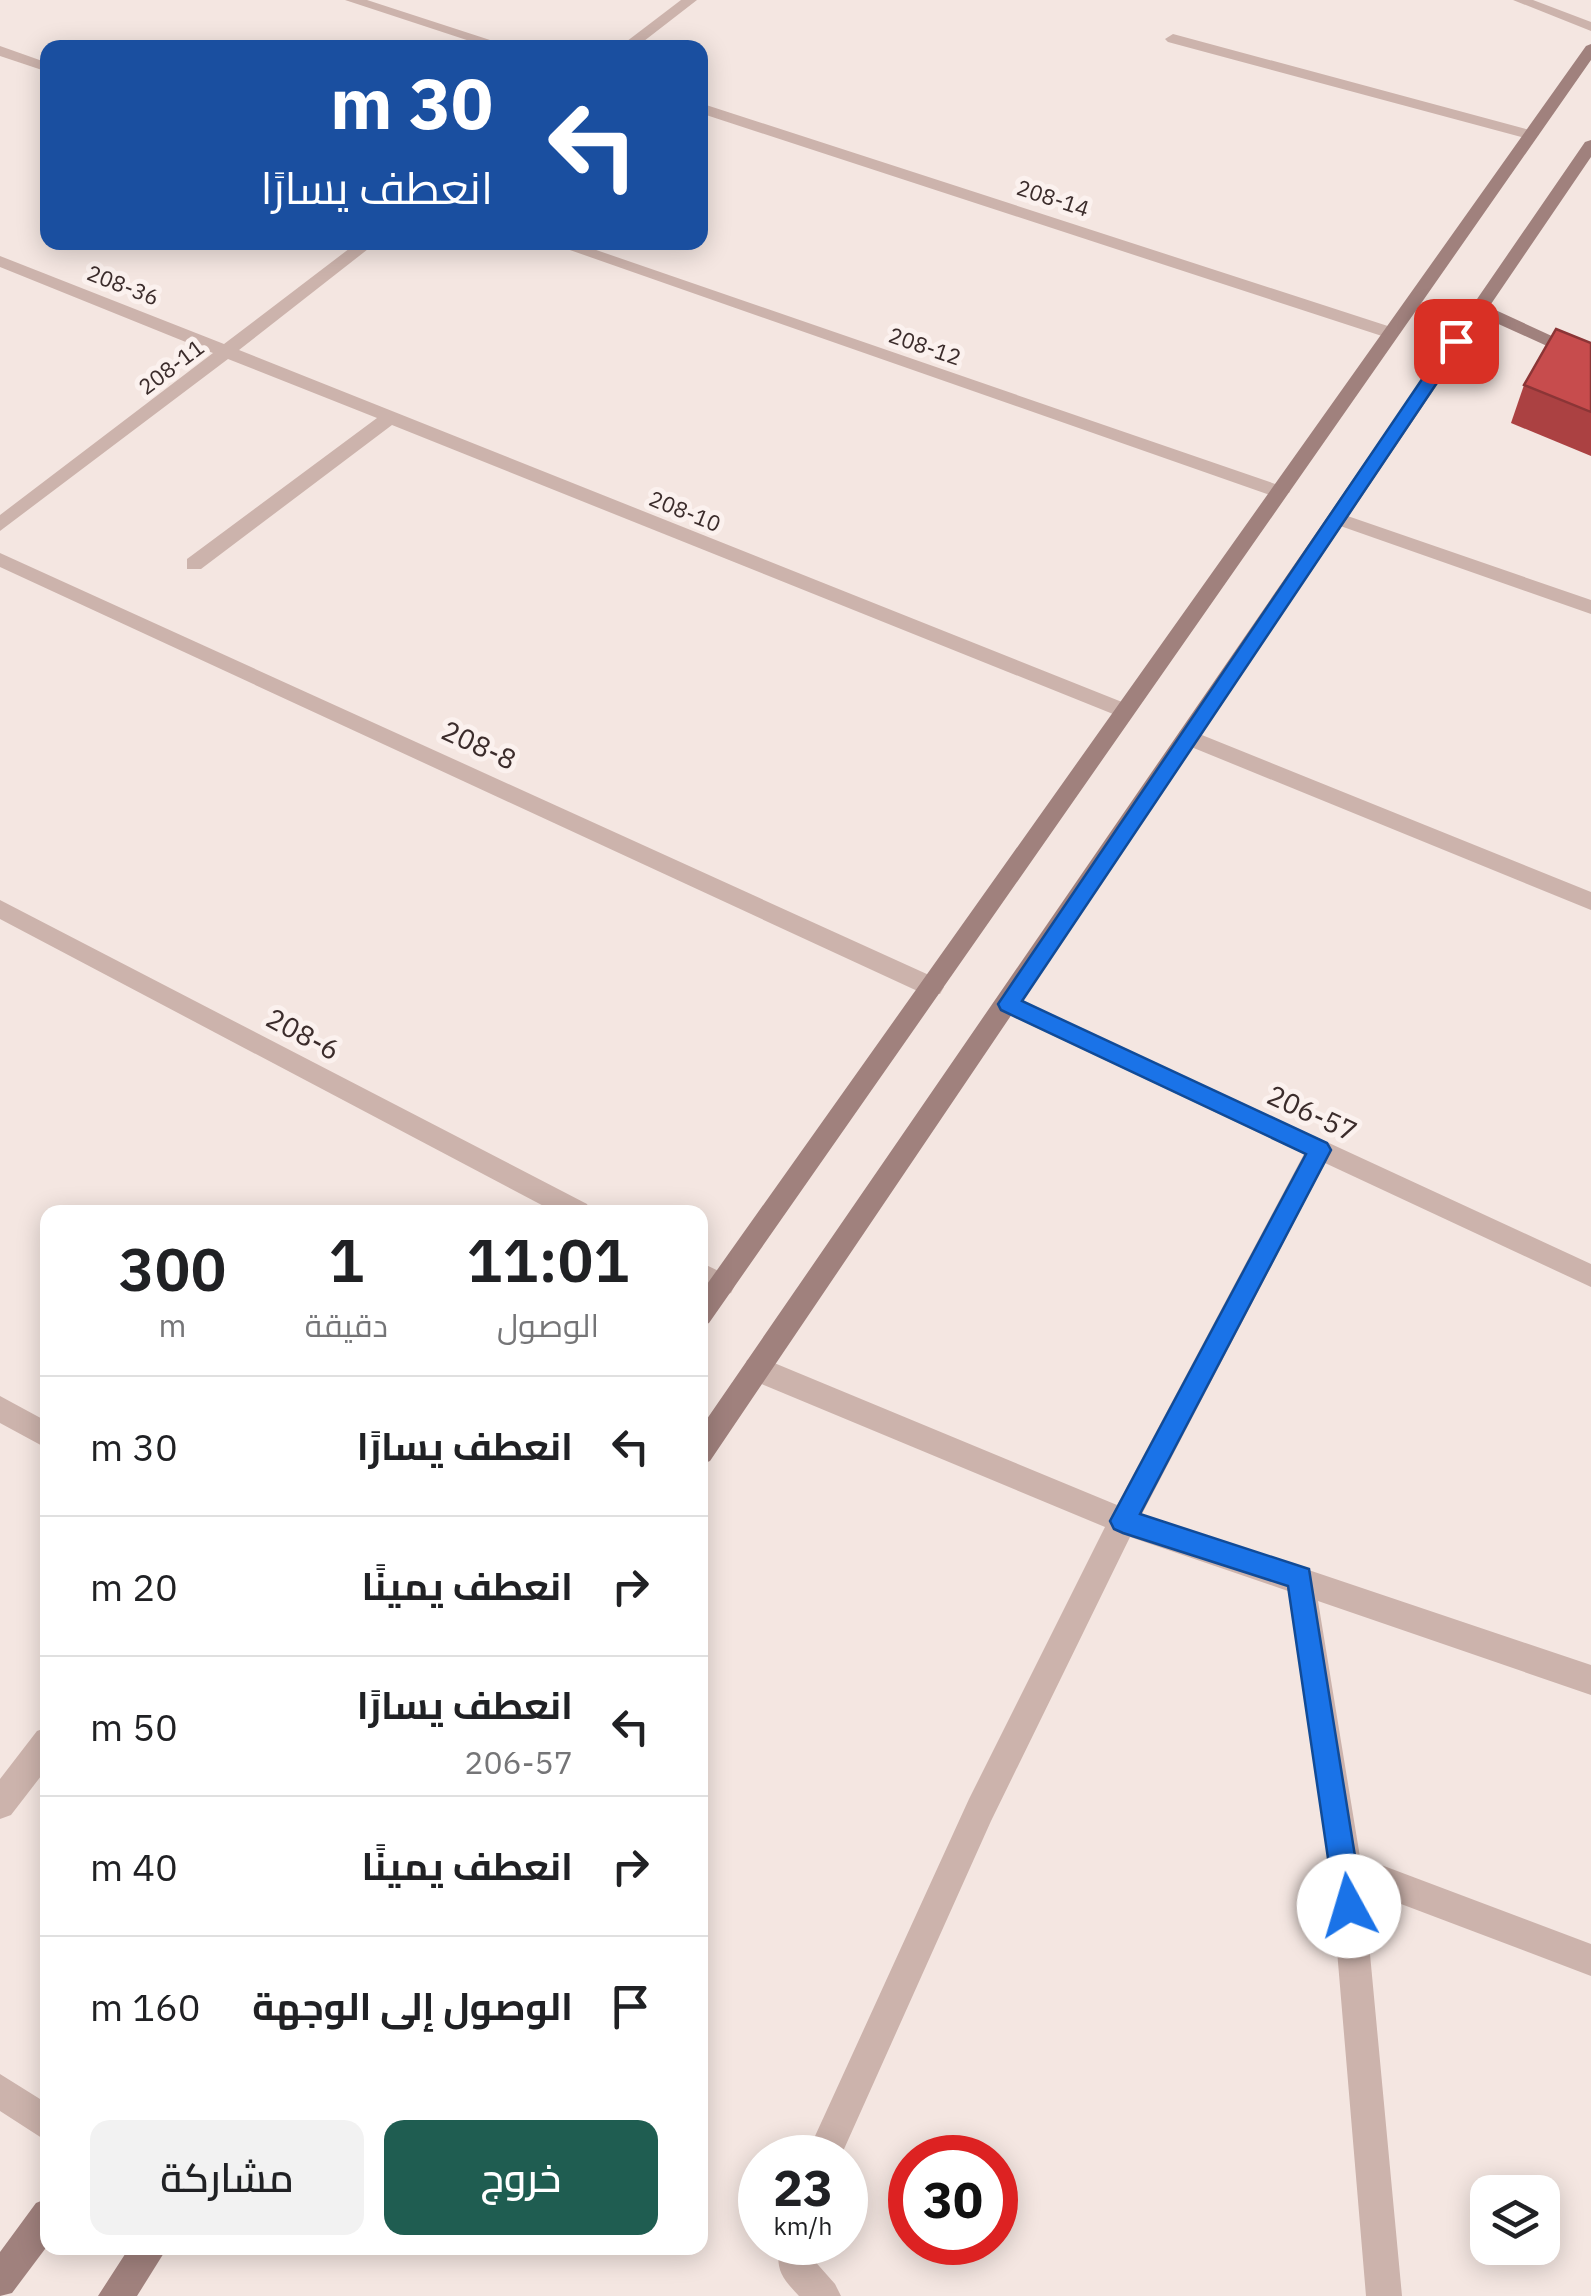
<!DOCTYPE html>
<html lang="ar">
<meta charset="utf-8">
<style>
body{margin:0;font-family:"IBM Plex Sans",Cairo,sans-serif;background:#f2f2f2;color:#202124;direction:rtl;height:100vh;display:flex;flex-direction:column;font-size:38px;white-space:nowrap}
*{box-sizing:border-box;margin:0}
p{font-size:32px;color:#757577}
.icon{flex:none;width:55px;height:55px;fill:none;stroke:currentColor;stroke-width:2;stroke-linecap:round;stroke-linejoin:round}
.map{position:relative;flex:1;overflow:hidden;direction:ltr}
.drawer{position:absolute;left:40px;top:1205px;width:668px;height:1050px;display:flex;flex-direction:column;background:#fff;border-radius:20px;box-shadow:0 5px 25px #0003;direction:rtl}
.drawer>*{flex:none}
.top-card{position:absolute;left:40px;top:40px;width:668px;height:210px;border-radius:20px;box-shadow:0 5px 25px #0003;direction:rtl;background:#1a4fa0;color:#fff;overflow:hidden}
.buttons{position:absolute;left:1470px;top:2175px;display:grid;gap:20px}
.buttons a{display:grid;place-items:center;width:90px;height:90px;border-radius:20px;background:#fff;box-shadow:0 5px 25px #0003;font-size:50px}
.speed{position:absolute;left:738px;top:2135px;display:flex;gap:20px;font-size:50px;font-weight:700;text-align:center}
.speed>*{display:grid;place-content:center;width:130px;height:130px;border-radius:50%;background:#fff;box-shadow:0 5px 25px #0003;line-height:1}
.speed small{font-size:25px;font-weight:400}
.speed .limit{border:15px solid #d22;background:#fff;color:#111}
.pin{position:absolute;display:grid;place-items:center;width:85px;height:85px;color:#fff;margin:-42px;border-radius:20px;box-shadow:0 5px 15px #0006}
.me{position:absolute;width:110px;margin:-55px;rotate:354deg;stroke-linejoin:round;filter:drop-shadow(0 0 8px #0008)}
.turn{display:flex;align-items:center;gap:35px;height:210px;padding:0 50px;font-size:45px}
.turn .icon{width:130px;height:130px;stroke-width:2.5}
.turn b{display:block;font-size:70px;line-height:85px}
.eta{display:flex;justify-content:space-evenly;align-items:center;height:170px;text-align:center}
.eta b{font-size:60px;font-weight:600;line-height:70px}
.primary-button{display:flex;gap:20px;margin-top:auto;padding:20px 50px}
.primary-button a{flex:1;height:115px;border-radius:20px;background:#1f5d51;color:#fff;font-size:40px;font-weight:600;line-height:115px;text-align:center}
.primary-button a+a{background:#f2f2f2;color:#202124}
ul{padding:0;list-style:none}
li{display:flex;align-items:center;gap:30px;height:140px;padding:0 50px;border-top:2px solid #e0e0e0}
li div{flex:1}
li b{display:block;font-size:38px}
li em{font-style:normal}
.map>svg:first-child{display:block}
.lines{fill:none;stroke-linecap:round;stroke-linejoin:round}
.service{fill:#ccb3ac;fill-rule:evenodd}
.minor{fill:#ccb3ac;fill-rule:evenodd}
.tertiary{fill:#ccb3ac;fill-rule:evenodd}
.secondary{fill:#a0817d;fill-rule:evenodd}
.wall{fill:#ab4142}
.building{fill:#c74c4d;stroke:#8b3536;stroke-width:2.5}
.route{fill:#1a73e8;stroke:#114b97;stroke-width:2.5}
.labels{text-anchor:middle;stroke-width:10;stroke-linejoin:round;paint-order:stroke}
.far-street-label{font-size:22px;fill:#3b2c2b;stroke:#fbf1ee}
.street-label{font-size:28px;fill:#3b2c2b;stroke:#fbf1ee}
</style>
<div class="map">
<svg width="1591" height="2296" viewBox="0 0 1591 2296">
<rect width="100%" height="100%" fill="#f4e6e1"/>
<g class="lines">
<path class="service" d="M1173 34 1537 132 1539 135 1525 138 1168 42 1165 39Z
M48 1727V1767L11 1815 0 1819V1779L37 1731Z"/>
<path class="minor" d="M345 0H367L515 48H491Z
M681 0H697L635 48H618Z
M0 46 48 63V72L0 56Z
M700 103 1397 329 1400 333 1385 337 700 113Z
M358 242H377L239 350 1132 706V716H1118L392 425 201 569H187V559L377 418 228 359 0 531V515L213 353 0 267V256L224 344Z
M547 242H573L1287 488 1290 492 1280 498 1273 496Z
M0 553 940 980 944 987 940 994H924L0 567Z
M1187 729 1591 892V910L1179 742V732Z
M0 900 587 1204 591 1212H555L0 919Z
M1009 995 1591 1264V1287L1325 1163 1142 1514 1591 1665V1695L1318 1601 1360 1857 1591 1944V1976L1364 1890 1402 2296H1366L1330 1867 1288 1591 1130 1537 991 1821 840 2158H805L969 1799 1105 1527 747 1378 744 1369 747 1360 757 1357 767 1360 1117 1505 1304 1154 1001 1011 997 1004 1001 997Z
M700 1262 731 1277 735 1285 731 1293 722 1296 700 1286Z
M0 1396 48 1422V1449L0 1423Z
M0 2074 48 2104V2142L0 2111Z
M780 2242H814L812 2258 835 2284 841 2296H799C781 2277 775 2269 780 2242Z"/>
<path class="tertiary" d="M1513 0H1533L1591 22V31Z
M1336 512 1591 600V614L1329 522V514Z"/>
<path class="secondary" d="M1591 44V60L709 1323 700 1327V1294L1586 46Z
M1591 140V157L1489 307 1591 354V366L1483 317 710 1461 700 1465V1429L1585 142Z
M48 2198V2245L12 2293 0 2296V2252L36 2203Z
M129 2248H167L137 2296H98Z"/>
</g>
<path class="wall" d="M1591 343V456L1511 423 1524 385Z"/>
<path class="building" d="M1556 329 1591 343V412L1524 385Z"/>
<path class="route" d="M1456 336 1465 341 1022 1001 1327 1143 1331 1150 1140 1514 1309 1569 1363 1906 1359 1916 1349 1920 1339 1916 1335 1906 1288 1586 1123 1533 1114 1529 1110 1521 1306 1154 1001 1010 998 1004 1448 341Z"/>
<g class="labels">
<g class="far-street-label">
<text transform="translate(1053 198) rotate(18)" y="8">208-14</text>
<text transform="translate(123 285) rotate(21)" y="8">208-36</text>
<text transform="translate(925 346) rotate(19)" y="8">208-12</text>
<text transform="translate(171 367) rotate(-37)" y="8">208-11</text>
<text transform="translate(685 511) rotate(22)" y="8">208-10</text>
</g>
<g class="street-label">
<text transform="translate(479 745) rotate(25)" y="10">208-8</text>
<text transform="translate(303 1034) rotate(28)" y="10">208-6</text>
<text transform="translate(1312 1113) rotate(25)" y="10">206-57</text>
</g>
</g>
</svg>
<div class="buttons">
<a><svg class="icon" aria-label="layers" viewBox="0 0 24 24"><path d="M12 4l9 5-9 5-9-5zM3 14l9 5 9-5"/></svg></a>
</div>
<div class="speed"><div>23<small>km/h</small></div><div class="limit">30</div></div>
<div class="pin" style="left:1456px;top:341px;background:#d93025"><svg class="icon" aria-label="arrive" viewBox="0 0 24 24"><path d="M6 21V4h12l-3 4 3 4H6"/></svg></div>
<svg class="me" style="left:1349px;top:1906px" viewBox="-20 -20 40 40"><circle r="19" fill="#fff"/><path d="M0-13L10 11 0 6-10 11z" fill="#1a73e8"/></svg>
<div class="top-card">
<div class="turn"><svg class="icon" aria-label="left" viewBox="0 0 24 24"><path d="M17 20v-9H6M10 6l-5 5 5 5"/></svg><div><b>30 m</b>انعطف يسارًا</div></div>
</div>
<section class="drawer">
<div class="eta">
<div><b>11:01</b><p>الوصول</p></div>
<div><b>1</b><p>دقيقة</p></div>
<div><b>300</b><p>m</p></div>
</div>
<ul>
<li><svg class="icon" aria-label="left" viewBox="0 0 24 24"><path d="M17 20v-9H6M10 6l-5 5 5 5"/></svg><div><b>انعطف يسارًا</b></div><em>30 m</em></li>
<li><svg class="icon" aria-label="right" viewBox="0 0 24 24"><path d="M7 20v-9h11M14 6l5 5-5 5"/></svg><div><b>انعطف يمينًا</b></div><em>20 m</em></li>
<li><svg class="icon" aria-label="left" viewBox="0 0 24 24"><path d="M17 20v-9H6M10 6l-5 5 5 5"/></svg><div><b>انعطف يسارًا</b><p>206-57</p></div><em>50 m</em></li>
<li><svg class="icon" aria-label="right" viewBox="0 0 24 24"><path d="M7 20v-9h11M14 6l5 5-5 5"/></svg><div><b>انعطف يمينًا</b></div><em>40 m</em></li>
<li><svg class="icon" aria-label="arrive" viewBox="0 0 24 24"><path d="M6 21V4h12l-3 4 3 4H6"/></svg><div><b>الوصول إلى الوجهة</b></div><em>160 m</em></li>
</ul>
<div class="primary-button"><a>خروج</a><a>مشاركة</a></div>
</section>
</div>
